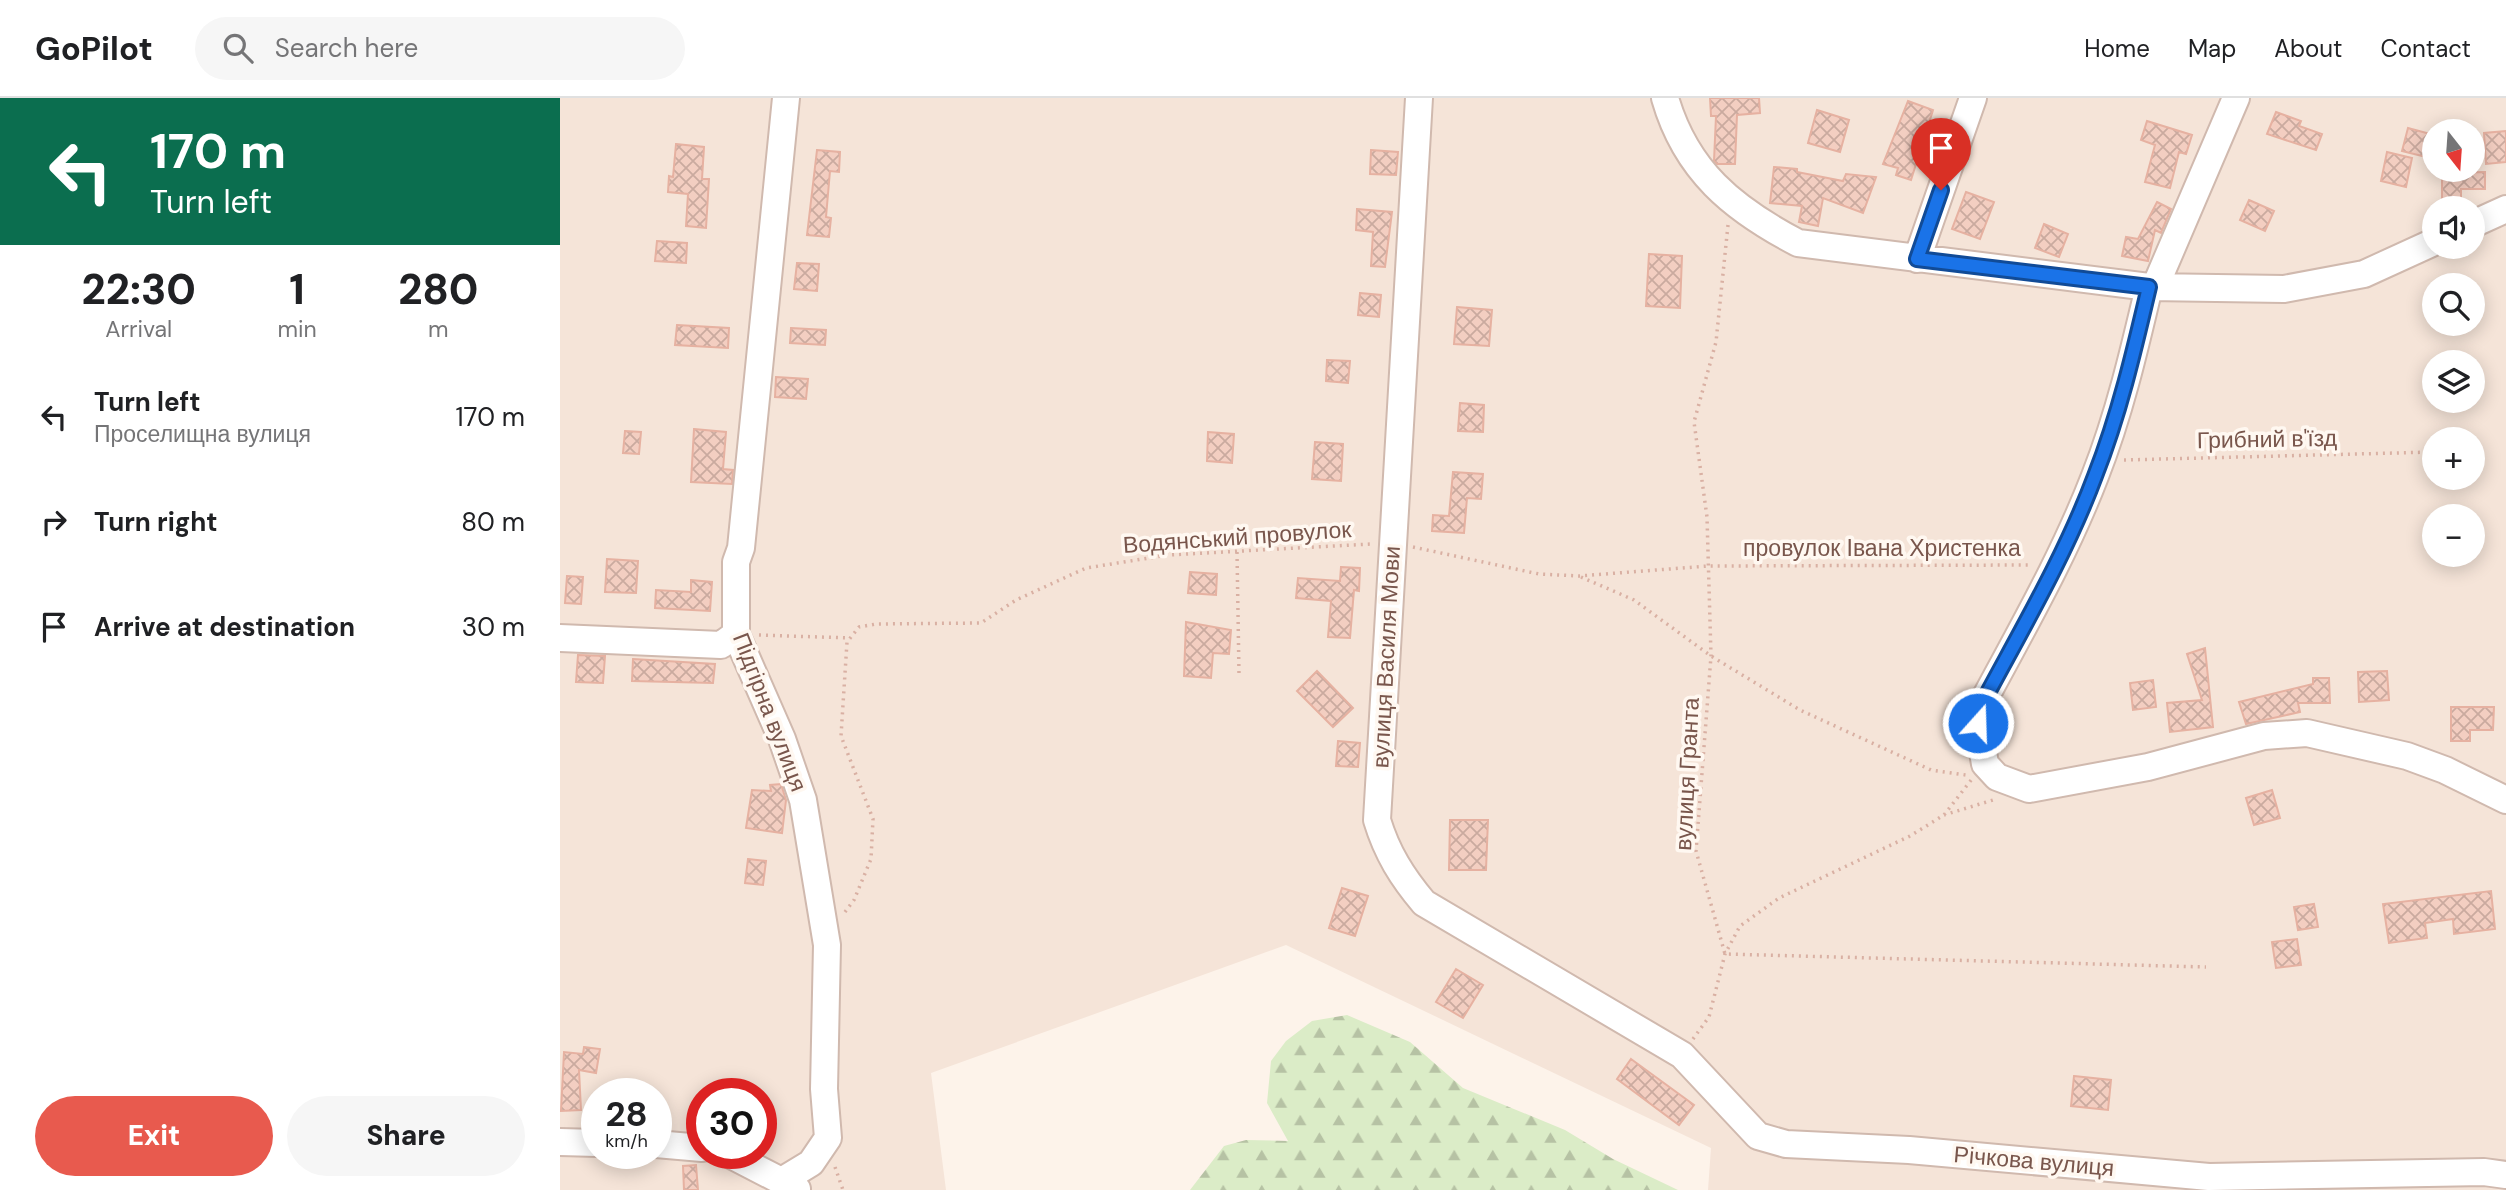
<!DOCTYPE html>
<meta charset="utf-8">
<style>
body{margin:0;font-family:"DM Sans",sans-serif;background:#f6f6f6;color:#202124;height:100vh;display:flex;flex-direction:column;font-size:26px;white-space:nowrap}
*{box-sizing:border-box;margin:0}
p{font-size:23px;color:#757577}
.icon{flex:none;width:38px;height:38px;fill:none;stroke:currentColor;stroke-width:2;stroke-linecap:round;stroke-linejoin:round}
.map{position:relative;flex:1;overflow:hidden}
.sheet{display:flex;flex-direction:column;background:#fff;width:560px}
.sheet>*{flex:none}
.hud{background:#0b6e4f;color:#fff;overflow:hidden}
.needle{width:46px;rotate:163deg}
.fabs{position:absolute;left:1862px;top:21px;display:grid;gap:14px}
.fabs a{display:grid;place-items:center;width:63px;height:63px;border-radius:50%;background:#fff;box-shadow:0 4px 18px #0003;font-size:35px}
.speed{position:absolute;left:21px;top:980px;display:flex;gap:14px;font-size:35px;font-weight:700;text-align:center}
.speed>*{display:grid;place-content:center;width:91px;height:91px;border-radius:50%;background:#fff;box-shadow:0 4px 18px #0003;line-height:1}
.speed small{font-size:18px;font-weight:400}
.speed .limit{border:10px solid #d22;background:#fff;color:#111}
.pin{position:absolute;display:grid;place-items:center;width:60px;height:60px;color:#fff;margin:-72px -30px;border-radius:50% 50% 50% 0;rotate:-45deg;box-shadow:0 0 7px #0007}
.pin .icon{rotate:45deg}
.me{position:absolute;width:77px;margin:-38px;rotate:20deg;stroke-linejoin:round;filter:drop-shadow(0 0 5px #0008)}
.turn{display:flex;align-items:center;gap:24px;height:147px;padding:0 35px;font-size:32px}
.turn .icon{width:91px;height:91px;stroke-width:2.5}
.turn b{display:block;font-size:49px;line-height:60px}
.eta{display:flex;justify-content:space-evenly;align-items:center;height:119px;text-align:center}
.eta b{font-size:42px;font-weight:800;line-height:49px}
.action{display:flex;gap:14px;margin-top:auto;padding:14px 35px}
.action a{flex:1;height:80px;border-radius:42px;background:#e85a4e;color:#fff;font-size:28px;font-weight:800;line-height:80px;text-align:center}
.action a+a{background:#f6f6f6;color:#202124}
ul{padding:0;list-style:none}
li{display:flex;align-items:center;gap:21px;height:105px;padding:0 35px}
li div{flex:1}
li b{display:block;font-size:26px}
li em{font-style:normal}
header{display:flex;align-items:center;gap:42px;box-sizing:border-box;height:98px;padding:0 35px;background:#fff;border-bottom:2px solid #e0e0e0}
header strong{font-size:33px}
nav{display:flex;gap:38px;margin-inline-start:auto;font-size:24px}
.search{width:490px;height:63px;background:#f6f6f6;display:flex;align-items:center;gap:18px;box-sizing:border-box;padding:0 24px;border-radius:38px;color:#757577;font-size:26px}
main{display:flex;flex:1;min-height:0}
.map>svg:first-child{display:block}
.residential{fill:#f5e4d8;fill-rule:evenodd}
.forest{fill:url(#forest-firs)}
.building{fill:url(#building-cross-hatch);stroke:#e6b1a1;stroke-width:2}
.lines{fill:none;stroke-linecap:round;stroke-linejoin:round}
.minor-casing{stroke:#d0b9ae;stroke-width:30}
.path{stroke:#d9b0a3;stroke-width:3.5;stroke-dasharray:2 5;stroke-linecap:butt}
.minor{stroke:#fff;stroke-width:26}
.route-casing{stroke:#114b97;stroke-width:18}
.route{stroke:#1a73e8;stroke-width:12}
.labels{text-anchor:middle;stroke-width:7;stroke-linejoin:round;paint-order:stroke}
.street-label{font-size:23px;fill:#79564c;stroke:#fff8f1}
</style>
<header>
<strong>GoPilot</strong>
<div class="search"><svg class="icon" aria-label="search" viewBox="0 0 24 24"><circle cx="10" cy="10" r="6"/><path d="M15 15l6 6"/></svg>Search here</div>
<nav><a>Home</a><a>Map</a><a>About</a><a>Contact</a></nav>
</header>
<main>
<section class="sheet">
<div class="hud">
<div class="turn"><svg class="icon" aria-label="left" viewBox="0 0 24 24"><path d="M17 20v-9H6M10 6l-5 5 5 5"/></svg><div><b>170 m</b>Turn left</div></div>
</div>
<div class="eta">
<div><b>22:30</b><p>Arrival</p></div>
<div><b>1</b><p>min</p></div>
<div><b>280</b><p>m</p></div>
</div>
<ul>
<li><svg class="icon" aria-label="left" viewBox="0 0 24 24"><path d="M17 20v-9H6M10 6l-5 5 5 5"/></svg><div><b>Turn left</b><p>Проселищна вулиця</p></div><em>170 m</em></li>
<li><svg class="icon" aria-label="right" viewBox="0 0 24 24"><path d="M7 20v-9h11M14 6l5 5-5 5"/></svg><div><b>Turn right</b></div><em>80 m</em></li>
<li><svg class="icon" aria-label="arrive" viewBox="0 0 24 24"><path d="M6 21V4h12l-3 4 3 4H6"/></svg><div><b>Arrive at destination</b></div><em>30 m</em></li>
</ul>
<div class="action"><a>Exit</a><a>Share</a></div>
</section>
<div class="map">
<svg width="1946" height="1092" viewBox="0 0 1946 1092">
<defs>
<pattern id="forest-firs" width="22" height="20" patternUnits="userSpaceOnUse" patternTransform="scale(1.75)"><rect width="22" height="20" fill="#dbecc7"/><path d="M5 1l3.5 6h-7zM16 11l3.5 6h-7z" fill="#b6c2a4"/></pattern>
<pattern id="building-cross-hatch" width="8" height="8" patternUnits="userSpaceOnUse" patternTransform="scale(1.75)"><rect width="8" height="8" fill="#f3cec1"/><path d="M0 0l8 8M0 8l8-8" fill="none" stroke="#caaa9f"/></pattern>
</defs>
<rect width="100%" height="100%" fill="#fdf3ea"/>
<path class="residential" d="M0 0H1946V1092H1148L1151 1050 726 847 371 975 386 1092H0ZM1874 33H1913V72H1874ZM1874 110H1913V149H1874ZM1874 187H1913V226H1874ZM1874 264H1913V303H1874ZM1874 341H1913V380H1874ZM1874 418H1913V457H1874ZM37 996H96V1055H37ZM142 996H201V1055H142Z"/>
<path class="forest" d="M787 917 850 944 903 990 1005 1032 1053 1061 1118 1092H630L664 1048 686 1042 728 1043 707 1005 711 963 726 943 752 923Z"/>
<path class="building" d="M1150 0H1199L1200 15 1177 17 1175 66H1157L1154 63 1156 18H1151Z
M1348 3 1373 12 1351 82 1336 77 1338 70 1323 66Z
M1257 12 1289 22 1280 54 1248 45Z
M1716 14 1741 23 1739 28 1762 36 1756 52 1707 36Z
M1587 23 1632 37 1626 56 1619 54 1610 90 1585 84 1595 47 1581 42Z
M1848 30 1874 37V61L1842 53Z
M1946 33V64L1926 66 1924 35Z
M116 46 144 49 142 81H149L146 130 126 128 128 96 108 94 109 78 113 79Z
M257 52 280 54 279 74 270 73 266 119 271 120 269 139 247 137Z
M811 52 838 54 836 77 810 76Z
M1827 54 1852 60 1846 89 1821 83Z
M1214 69 1237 71V74L1283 83 1286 76 1316 79 1303 115 1263 100 1258 128 1239 124 1242 108 1210 105Z
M1925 74V91H1901V101H1882V75Z
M1406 94 1434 104 1420 141 1392 131Z
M1689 102 1714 113 1705 133 1680 122Z
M1597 104 1611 111 1601 135 1595 132 1588 163 1562 158 1566 139 1578 141Z
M797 111 832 114 825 169 811 168 813 134 796 132Z
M1484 126 1508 136 1499 159 1475 150Z
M97 143 127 145 126 165 95 163Z
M1089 156 1122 158 1120 210 1086 208Z
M237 165 259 166 257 193 234 191Z
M800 195 821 197 819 219 798 217Z
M897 209 932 212 929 248 894 246Z
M117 227 169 230 168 250 115 247Z
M231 230 266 232 265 247 230 245Z
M767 262 790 263 788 285 766 283Z
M216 279 248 281 246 301 215 299Z
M900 305 924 307 923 334 898 333Z
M134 331 166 334 163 371 173 372 172 386 131 384Z
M65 333 81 334 79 356 63 355Z
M648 334 674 336 672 365 647 363Z
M755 344 783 346 781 383 752 381Z
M893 374 923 376 921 401 907 400 904 435 872 433 873 417 889 418Z
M47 461 78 463 76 495 45 494Z
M781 469 800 470 799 493 794 492 790 540 768 539 771 503 736 500 738 480 780 483Z
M630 474 657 476 656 497 628 495Z
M7 478 23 479 21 506 5 505Z
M131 482 152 484 150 513 95 510 96 492 131 494Z
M626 524 671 532 669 556 653 555 651 580 624 578Z
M1645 550 1653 629 1610 634 1607 605 1642 602 1627 556Z
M18 557 45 558 43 585 16 584Z
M73 561 155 566 153 585 72 583Z
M757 573 793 610 773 629 737 593Z
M1827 573 1829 602 1799 604 1798 574Z
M1753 580H1769L1770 605H1738L1740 614 1686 626 1679 604 1753 586Z
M1593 582 1596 609 1573 612 1570 585Z
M1891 609H1934L1933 632H1910V643H1891Z
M778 643 800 645 798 669 776 668Z
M221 686 226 702 222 735 186 730 192 692 211 693 210 687Z
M1712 692 1720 720 1694 727 1686 700Z
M890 722H928L926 772H889Z
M188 761 206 763 203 787 185 785Z
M782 790 808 798 795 838 769 830Z
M1931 793 1935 831 1894 836 1893 821 1865 825 1867 840 1829 845 1823 806Z
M1754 806 1758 829 1738 832 1734 809Z
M1737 841 1741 867 1716 870 1712 844Z
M896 871 923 887 903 920 876 904Z
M24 949 40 951 36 975 19 972 21 1012 1 1013 4 954 23 956Z
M1071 961 1134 1007 1119 1027 1057 981Z
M1514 978 1551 982 1548 1012 1511 1008Z
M136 1067 138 1092H124L123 1068Z"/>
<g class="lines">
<g class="minor-casing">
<path id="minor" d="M859 0 817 722C827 755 842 779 864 805L1122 957 1198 1038 1226 1046 1349 1052 1649 1079 1924 1074 1946 1077
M1105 0C1126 73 1173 111 1238 145L1589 189 1724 191 1804 176 1874 144
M1913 126 1946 111
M1357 161 1413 0
M1589 189C1574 253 1559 317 1535 378 1505 456 1463 529 1424 602L1418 625 1425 666 1437 679 1469 691 1588 669 1704 638 1747 635 1847 658 1885 672 1946 702
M1595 189 1676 0
M0 540 161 547 176 536
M0 1044 37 1045
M96 1046 142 1050
M167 1055 237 1091
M223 1082 251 1065 268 1040 264 991 267 847 243 702 222 641 176 536V464L181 450 226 0"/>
</g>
<path class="path" d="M1168 127 1156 244 1134 324 1147 419 1151 558 1136 753 1165 856 1646 869
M1564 362 1874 354
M853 449 979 476 1019 478 1148 468 1472 467
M677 454 679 576
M1021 479 1074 502 1151 558 1240 612 1371 672 1406 677
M199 537 290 540
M1384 717 1433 702
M285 814 294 802 311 761 313 721 281 638 287 544 299 529 316 526 421 525 456 502 526 470 608 457 811 446
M1133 941 1149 919 1165 856 1180 828 1219 800 1350 738 1384 717 1412 681
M275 1069 283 1092"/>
<use href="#minor" class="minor"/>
</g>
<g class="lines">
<g class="route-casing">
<path id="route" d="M1381 92 1357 161 1589 189C1574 253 1559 317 1535 378 1506 456 1463 529 1424 602L1418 625"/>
</g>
<use href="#route" class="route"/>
</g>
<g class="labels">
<g class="street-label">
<text transform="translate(1707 341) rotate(-1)" y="8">Грибний в'їзд</text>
<text transform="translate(677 439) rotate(-4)" y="8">Водянський провулок</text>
<text x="1322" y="458">провулок Івана Христенка</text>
<text transform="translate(826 559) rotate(-87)" y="8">вулиця Василя Мови</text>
<text transform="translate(210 614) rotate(69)" y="8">Підгірна вулиця</text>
<text transform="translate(1127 676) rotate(-87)" y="8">вулиця Гранта</text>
<text transform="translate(1474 1063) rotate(5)" y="8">Річкова вулиця</text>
</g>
</g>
</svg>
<div class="fabs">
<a><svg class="needle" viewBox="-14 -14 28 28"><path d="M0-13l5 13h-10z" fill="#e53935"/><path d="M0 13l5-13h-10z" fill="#757577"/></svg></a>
<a><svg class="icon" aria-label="sound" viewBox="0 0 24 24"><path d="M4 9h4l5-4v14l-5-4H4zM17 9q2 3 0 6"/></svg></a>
<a><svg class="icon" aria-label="search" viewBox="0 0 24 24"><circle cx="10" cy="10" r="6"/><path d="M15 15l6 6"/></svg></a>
<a><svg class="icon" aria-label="layers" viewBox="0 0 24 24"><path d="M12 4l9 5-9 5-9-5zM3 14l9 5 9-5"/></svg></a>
<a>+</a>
<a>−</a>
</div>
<div class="speed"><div>28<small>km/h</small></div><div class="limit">30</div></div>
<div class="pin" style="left:1381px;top:92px;background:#d93025"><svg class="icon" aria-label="arrive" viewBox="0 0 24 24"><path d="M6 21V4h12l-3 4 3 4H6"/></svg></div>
<svg class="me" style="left:1418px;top:625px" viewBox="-20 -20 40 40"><circle r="17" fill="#1a73e8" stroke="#fff" stroke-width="3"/><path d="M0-11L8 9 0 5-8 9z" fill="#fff"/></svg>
</div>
</main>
